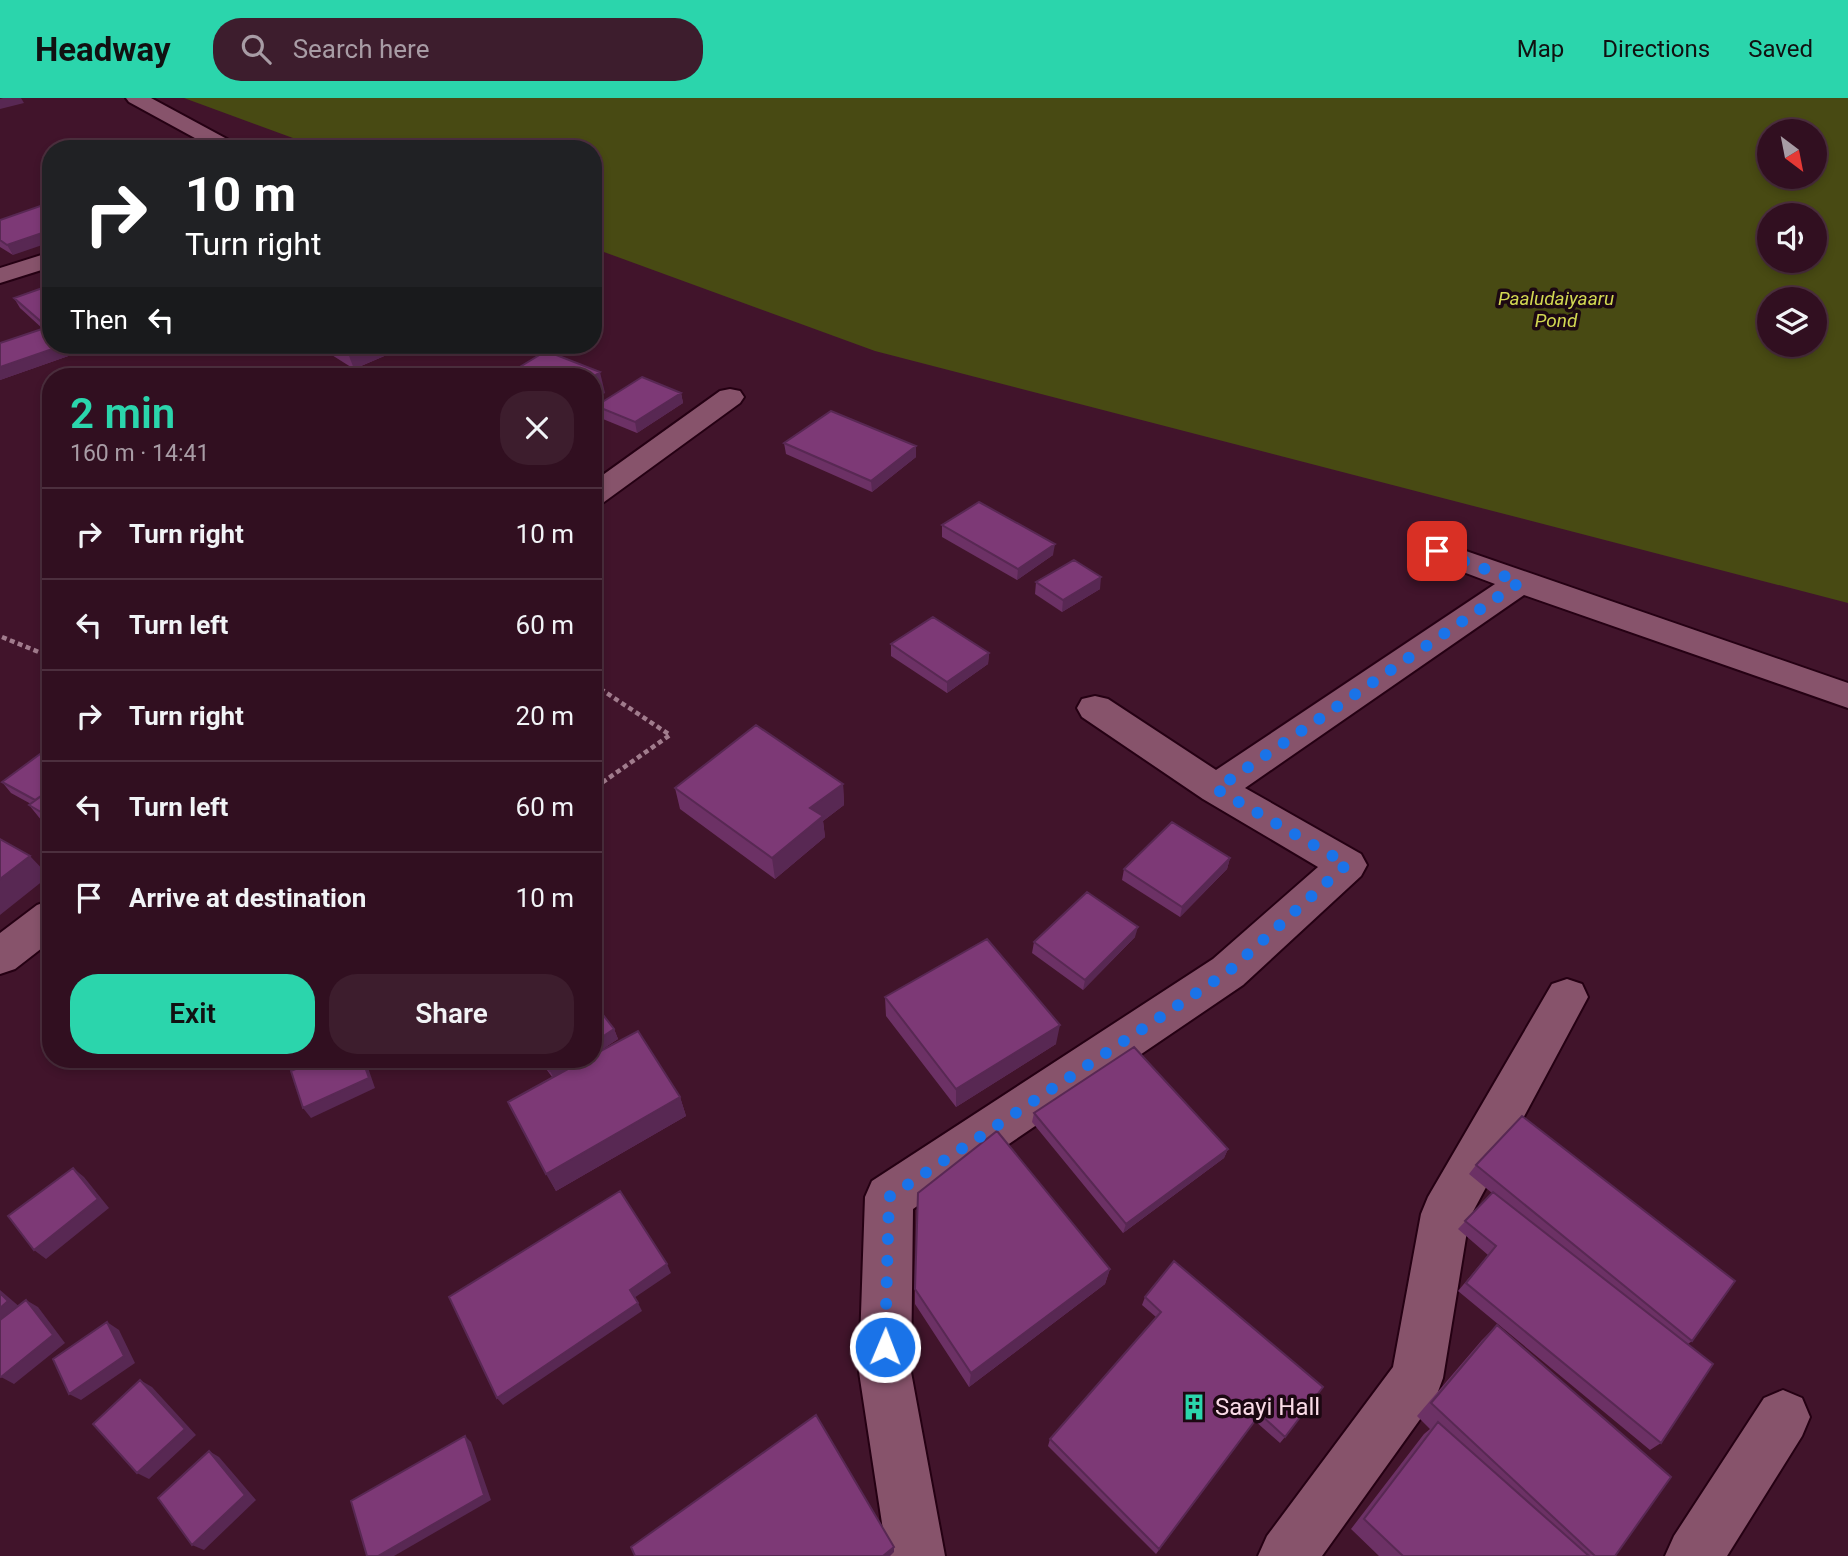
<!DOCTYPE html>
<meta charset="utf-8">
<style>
body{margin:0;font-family:Roboto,sans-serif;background:#3d1d2d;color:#f1f3f6;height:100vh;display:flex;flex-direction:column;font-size:26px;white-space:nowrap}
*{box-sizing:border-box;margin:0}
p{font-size:23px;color:#a89ca5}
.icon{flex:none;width:38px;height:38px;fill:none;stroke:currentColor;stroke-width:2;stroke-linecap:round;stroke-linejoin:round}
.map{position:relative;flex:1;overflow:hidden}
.panel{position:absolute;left:42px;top:270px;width:560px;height:700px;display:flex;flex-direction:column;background:#310f20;border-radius:28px;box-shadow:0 4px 10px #0003,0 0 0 2px #4c2f3e}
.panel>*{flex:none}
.top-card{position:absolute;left:42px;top:42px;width:560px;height:214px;border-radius:28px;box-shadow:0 4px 10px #0003,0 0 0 2px #4c2f3e;background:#202124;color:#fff;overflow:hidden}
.needle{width:46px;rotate:148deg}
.controls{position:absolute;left:1757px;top:21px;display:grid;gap:14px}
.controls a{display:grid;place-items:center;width:70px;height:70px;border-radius:50%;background:#310f20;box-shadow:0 4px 10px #0003,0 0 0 2px #4c2f3e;font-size:35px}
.pin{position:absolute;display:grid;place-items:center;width:60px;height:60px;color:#fff;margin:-30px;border-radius:14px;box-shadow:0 4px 10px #0006}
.me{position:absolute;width:77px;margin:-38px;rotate:1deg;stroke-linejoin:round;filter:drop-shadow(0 0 5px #0008)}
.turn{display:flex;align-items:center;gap:24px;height:147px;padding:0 28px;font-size:32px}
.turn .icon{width:91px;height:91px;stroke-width:2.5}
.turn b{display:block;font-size:49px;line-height:60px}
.then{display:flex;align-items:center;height:66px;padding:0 28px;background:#0003;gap:14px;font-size:26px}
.round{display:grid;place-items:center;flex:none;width:74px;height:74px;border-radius:28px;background:#3d1d2d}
.overview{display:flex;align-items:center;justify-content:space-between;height:119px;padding:0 28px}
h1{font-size:42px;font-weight:600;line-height:52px;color:#2bd5ac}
.action{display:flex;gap:14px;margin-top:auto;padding:14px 28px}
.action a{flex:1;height:80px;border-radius:28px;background:#2bd5ac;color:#111;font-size:28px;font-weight:600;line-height:80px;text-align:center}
.action a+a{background:#3d1d2d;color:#f1f3f6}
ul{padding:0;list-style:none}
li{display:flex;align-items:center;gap:21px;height:91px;padding:0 28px;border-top:2px solid #4c2f3e}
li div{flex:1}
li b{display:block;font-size:26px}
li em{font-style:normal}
header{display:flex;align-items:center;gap:42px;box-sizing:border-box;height:98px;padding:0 35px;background:#2bd5ac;color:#111}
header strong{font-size:33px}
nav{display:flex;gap:38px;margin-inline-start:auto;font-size:24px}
.search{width:490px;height:63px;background:#3d1d2d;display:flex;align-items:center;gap:18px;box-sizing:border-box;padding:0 24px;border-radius:28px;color:#a89ca5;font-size:26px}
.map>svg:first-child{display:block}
.water{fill:#484a13;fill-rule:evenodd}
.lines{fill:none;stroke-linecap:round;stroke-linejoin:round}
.minor-casing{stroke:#250013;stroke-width:4}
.path{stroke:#a17c8d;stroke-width:4.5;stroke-dasharray:5 3.5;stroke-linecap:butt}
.minor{fill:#87536b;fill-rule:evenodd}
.wall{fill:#6c3165}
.shaded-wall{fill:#582853}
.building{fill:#7d3976;stroke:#582853;stroke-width:2}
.route{stroke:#1a73e8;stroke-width:12;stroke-dasharray:0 21.6}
.labels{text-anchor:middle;stroke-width:7;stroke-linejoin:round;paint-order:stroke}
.far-water-label{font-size:19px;font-style:italic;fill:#d2d852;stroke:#1c0812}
.near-poi-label{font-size:24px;fill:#fadbe7;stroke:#1c0812;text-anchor:start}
</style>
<header>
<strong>Headway</strong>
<div class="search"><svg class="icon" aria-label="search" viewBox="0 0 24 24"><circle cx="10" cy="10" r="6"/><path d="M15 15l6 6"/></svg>Search here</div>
<nav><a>Map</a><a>Directions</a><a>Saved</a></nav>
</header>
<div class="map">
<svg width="1848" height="1458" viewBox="0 0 1848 1458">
<rect width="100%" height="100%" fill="#41142b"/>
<path class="water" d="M184 0H1848V505L875 253 593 150V51H323ZM1769 33H1815V79H1769ZM1769 117H1815V163H1769ZM1769 201H1815V247H1769Z"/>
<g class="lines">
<g class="minor-casing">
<path id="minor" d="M126 0H151L238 47 241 51H215L129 4Z
M51 154V169L0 185V170Z
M730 291 740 293 744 299 740 305 604 404 593 407V384L720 293Z
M1437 443 1848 585V610L1524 497 1245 690 1361 756 1367 767 1361 778 1243 887 913 1111 911 1274 945 1458H887L859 1274 865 1099 872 1083 1213 861 1318 769 1203 701 1082 619 1077 610 1082 601 1095 598 1108 601 1216 672 1495 486 1426 460 1421 453 1426 446Z
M51 802V843L15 871 0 876V835L37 807Z
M1567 881 1582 886 1588 899 1469 1121 1443 1280 1436 1299 1322 1458H1258L1267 1438 1393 1269 1421 1116 1428 1099 1552 886Z
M1783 1292 1802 1300 1810 1319 1802 1338 1727 1458H1665L1674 1438 1764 1300Z"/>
</g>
<path class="path" d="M2 539 51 559
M593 586 670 637 593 691"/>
<use href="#minor" class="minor"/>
</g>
<path class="wall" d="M0 122 13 157 0 149Z
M51 187V247H69L74 256 0 282V245L43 231 20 210 14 200Z
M316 247H410L354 271Z
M681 295 683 305 637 335 598 319 596 308Z
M784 345 916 348V359L872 394 786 356Z
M942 427 1053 457 1017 482 942 439Z
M1036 484 1100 491 1062 514 1035 496Z
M891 546 989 555 988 566 947 595 891 558Z
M51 648V731L46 728 29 707 31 706 11 695 2 684Z
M843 686 844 707 823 723 825 739 775 781 680 711 675 690Z
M1230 760 1227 771 1180 819 1122 782 1124 771Z
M1135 839 1083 892 1032 855 1034 844Z
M885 899 1056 946 956 1009 886 918Z
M593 904 614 931 618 941 595 956 638 933 680 999 686 1018 556 1093 508 1004 552 979 539 961H593Z
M1034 1015 1228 1051 1224 1060 1123 1135 1032 1024Z
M1476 1067 1692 1243 1688 1246 1661 1345 1650 1352 1458 1193 1488 1157 1458 1131 1492 1095 1469 1076Z
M1174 1163 1285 1339 1280 1345 1255 1323 1156 1456 1048 1348 1050 1341 1156 1219 1142 1207 1145 1199Z
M1110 1171 1105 1186 969 1289 915 1206V1191Z
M1497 1227 1615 1458H1379L1351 1431 1424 1336 1430 1331 1417 1318 1482 1242Z"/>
<path class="shaded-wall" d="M3 0H21L24 5 0 11V1Z
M51 132V144L13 157 7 147Z
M64 247H69L74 256 0 282V269Z
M354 247H410L354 271 346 250Z
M600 274 605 295 593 303V279Z
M681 295 683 305 637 335 635 324Z
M916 348V359L872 394 871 383Z
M1055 446 1053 457 1017 482 1018 471Z
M1101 479 1100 491 1062 514 1063 502Z
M989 555 988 566 947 595V584Z
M597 663 600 674 593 678V665Z
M843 686 844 707 823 723 825 739 775 781 772 760 810 710Z
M30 758 49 778 0 817V781Z
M1230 760 1227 771 1180 819 1182 809Z
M1138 829 1135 839 1083 892 1085 882Z
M1060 927 1056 946 956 1009V991Z
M614 931 618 941 593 957V945Z
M362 961H365L375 990 311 1020 303 1010Z
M569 961H588L555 983 550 973Z
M680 999 686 1018 556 1093 546 1076Z
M1228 1051 1224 1060 1123 1135 1126 1126Z
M73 1070 84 1079 109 1110 46 1161 34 1152Z
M667 1166 671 1175 634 1200 630 1192Z
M1110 1171 1105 1186 969 1289 971 1275Z
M0 1192 21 1210 0 1230Z
M26 1202 38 1209 65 1245 14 1286 1 1279Z
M638 1205 642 1213 503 1307 497 1300Z
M107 1224 119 1232 135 1265 81 1302 69 1296Z
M140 1282 152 1289 196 1337 149 1381 137 1375Z
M465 1338 471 1344 491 1402 394 1458H378Z
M209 1353 219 1359 256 1402 204 1452 192 1447Z
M894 1449V1454L890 1458H883Z"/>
<path class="building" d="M43 107 51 112V132L7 147 0 142V122Z
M51 187V225L45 227 14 200Z
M51 228V247H64L0 269V245Z
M340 247H354L346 250Z
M546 253 600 274 593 279 505 278Z
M642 279 681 295 635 324 596 308Z
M831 313 916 348 871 383 784 345Z
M979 404 1055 446 1018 471 942 427Z
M1074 462 1101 479 1063 502 1036 484Z
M933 519 989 555 947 584 891 546Z
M756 627 843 686 810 710 823 718 772 760 675 690Z
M51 648V691L35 702 2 684Z
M51 691V720L29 707Z
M1172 724 1230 760 1182 809 1124 771Z
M0 741 30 758 0 781Z
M1087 794 1138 829 1085 882 1034 844Z
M987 841 1060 927 956 991 885 899Z
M593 904 614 931 593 945Z
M638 933 680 999 546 1076 508 1004 586 961H593V957Z
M1134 949 1228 1051 1126 1126 1034 1015Z
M318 961H362L369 980 303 1010 291 973Z
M541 961H569L550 973Z
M1522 1018 1735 1183 1692 1243 1476 1067Z
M997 1033 1110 1171 971 1275 915 1191 918 1095Z
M73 1070 98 1101 34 1152 8 1118Z
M620 1093 667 1166 630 1192 638 1205 497 1300 449 1199Z
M1493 1094 1713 1266 1661 1345 1466 1185 1496 1148 1465 1123Z
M1174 1163 1323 1289 1285 1339 1260 1316 1159 1451 1050 1341 1161 1214 1145 1199Z
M0 1195 8 1203 0 1210Z
M26 1202 53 1237 1 1279 0 1278V1222Z
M107 1224 124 1258 69 1296 53 1261Z
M1497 1227 1671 1379 1615 1458H1595L1431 1305Z
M140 1282 185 1331 137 1375 93 1326Z
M816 1317 894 1449 883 1458H635L631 1449Z
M1438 1324 1589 1458H1403L1364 1421Z
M465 1338 484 1397 378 1458H367L351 1403Z
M209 1353 245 1397 192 1447 158 1400Z"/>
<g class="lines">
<path class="route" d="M885 1249 889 1099 1228 874 1347 766 1216 691 1520 484 1437 453"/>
</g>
<defs>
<g id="building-bare" transform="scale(2.1)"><path d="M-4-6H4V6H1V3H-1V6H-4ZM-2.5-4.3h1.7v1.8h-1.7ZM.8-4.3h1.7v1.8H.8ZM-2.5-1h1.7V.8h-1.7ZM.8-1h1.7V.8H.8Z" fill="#2bd5ac" stroke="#1c0812" stroke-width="2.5" paint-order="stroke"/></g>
</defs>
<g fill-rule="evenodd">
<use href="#building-bare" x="1194" y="1309"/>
</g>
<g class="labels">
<g class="far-water-label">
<text x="1556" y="207">Paaludaiyaaru<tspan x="1556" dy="22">Pond</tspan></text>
</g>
<g class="near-poi-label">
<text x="1215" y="1317">Saayi Hall</text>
</g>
</g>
</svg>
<div class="controls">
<a><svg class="needle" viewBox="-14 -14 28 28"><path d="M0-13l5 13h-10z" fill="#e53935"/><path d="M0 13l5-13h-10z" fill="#a89ca5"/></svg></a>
<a><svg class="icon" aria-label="sound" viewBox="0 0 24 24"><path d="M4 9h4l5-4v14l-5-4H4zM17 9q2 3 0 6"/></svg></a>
<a><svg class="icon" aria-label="layers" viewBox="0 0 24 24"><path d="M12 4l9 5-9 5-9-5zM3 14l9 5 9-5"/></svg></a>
</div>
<div class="pin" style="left:1437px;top:453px;background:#d93025"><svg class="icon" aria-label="arrive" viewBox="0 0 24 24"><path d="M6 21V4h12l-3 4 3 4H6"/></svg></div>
<svg class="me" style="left:885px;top:1249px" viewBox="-20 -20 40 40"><circle r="17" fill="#1a73e8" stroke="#fff" stroke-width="3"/><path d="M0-11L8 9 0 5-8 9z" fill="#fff"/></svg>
<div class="top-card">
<div class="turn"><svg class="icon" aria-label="right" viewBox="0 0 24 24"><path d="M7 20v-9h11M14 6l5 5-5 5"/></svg><div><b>10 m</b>Turn right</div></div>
<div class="then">Then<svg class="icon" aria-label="left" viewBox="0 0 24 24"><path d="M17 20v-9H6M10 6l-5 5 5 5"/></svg></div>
</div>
<section class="panel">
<div class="overview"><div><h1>2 min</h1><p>160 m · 14:41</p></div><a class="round"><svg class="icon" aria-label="close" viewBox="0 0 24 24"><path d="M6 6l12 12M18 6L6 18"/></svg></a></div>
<ul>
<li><svg class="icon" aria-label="right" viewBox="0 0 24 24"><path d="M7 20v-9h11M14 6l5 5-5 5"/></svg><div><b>Turn right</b></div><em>10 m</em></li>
<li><svg class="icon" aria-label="left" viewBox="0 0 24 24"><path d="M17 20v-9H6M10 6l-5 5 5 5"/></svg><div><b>Turn left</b></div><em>60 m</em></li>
<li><svg class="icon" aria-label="right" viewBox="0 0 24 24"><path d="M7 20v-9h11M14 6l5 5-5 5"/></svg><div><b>Turn right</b></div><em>20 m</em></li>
<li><svg class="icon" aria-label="left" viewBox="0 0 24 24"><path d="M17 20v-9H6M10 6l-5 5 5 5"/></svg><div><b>Turn left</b></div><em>60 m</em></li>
<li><svg class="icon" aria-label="arrive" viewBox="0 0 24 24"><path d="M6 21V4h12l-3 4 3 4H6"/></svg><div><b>Arrive at destination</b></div><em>10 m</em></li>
</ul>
<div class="action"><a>Exit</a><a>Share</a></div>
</section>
</div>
